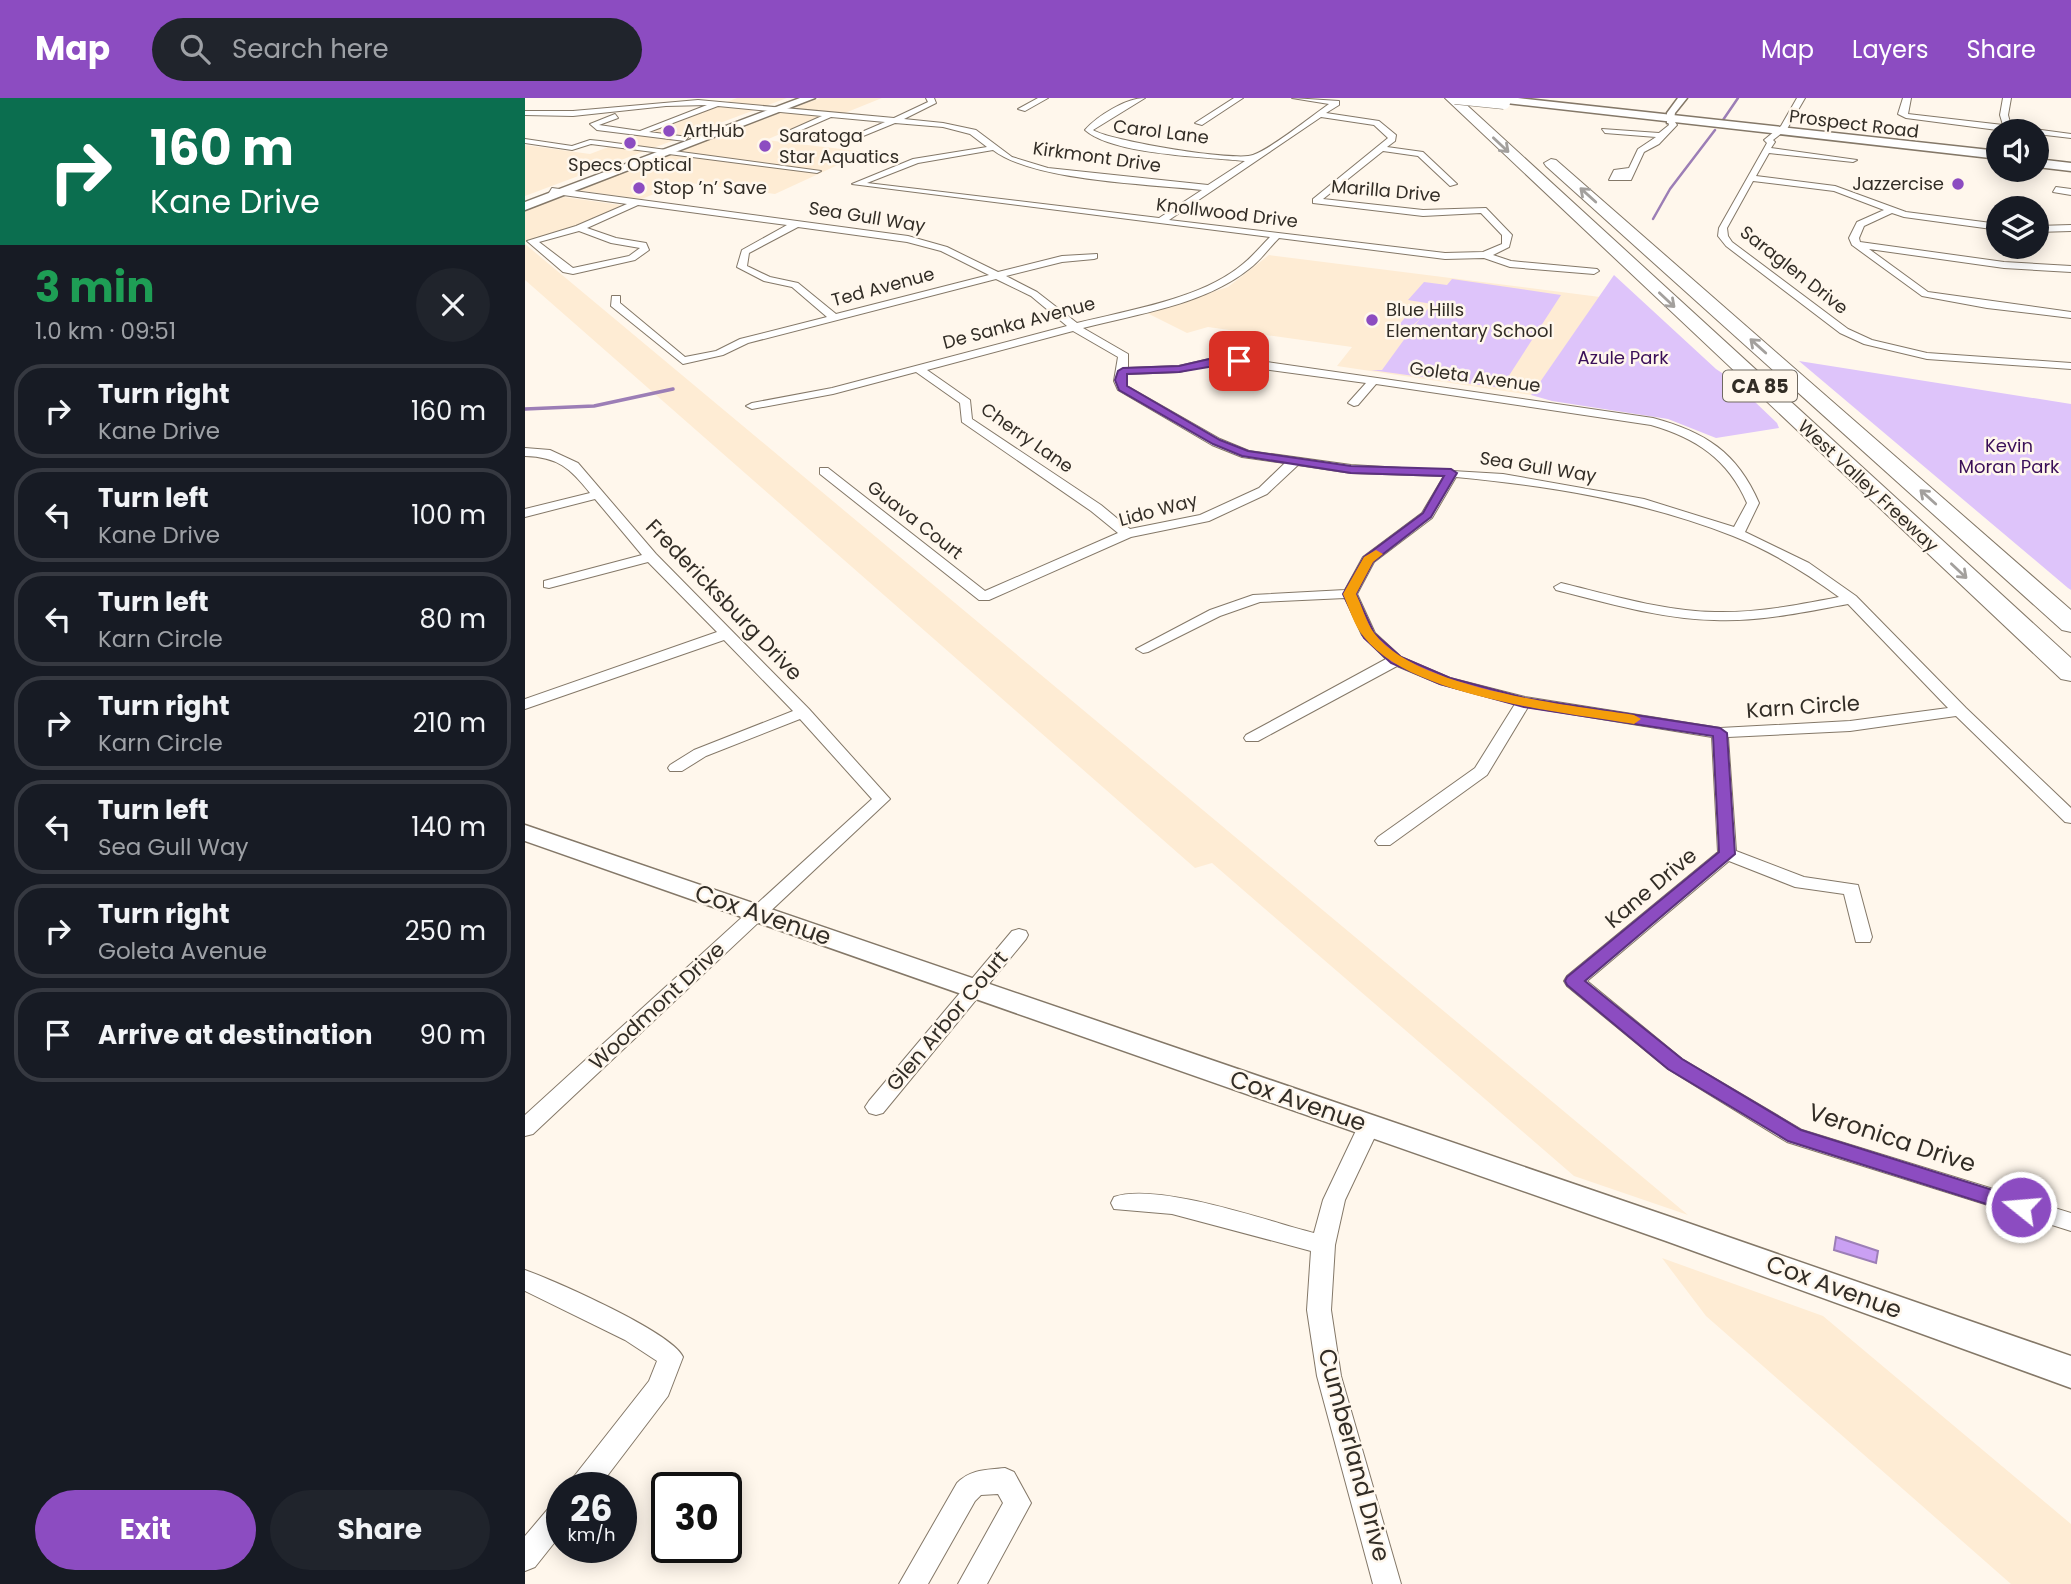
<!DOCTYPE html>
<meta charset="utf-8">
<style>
body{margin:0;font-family:Poppins,sans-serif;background:#20242c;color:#f1f3f6;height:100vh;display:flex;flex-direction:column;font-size:26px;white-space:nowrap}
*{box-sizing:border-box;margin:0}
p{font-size:23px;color:#9ea1a6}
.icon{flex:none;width:38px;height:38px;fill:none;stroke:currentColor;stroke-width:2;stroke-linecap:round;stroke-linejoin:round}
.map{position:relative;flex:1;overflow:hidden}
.drawer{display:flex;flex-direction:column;background:#171b24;width:525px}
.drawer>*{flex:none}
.guide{background:#0b6e4f;color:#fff;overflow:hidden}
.fabs{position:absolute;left:1461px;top:21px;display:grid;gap:14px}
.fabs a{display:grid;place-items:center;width:63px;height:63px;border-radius:50%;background:#171b24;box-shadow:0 4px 18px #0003;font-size:35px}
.speed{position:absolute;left:21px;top:1374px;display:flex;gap:14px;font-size:35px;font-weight:700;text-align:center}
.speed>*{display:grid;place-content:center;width:91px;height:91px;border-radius:50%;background:#171b24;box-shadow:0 4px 18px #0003;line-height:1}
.speed small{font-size:18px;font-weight:400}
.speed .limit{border:4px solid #111;border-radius:10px;background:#fff;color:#111}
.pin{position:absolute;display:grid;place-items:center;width:60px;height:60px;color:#fff;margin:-30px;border-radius:14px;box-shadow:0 4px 10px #0006}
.me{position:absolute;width:77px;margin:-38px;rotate:287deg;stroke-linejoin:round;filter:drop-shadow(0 0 5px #0008)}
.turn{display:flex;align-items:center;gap:24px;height:147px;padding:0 35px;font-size:32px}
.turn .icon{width:91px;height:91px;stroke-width:2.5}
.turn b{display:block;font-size:49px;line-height:60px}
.round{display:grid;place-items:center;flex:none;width:74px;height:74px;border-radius:37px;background:#20242c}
.headline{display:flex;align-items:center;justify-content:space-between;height:119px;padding:0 35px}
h1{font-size:42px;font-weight:700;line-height:52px;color:#1e9e55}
.action{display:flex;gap:14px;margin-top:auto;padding:14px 35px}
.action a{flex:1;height:80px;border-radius:42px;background:#8c4cc1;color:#fff;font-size:28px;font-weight:700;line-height:80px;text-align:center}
.action a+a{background:#20242c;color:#f1f3f6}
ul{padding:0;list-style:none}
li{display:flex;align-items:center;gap:21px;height:94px;margin:0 14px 10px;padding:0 21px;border:4px solid #363941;border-radius:28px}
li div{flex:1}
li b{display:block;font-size:26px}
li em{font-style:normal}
header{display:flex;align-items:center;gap:42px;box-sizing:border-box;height:98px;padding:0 35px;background:#8c4cc1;color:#fff}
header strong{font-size:33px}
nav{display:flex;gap:38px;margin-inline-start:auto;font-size:24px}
.search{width:490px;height:63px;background:#20242c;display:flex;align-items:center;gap:18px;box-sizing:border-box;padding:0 24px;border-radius:38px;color:#9ea1a6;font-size:26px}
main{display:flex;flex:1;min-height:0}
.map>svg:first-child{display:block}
.built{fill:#feecd4}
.green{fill:#dec4fa}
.water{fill:#caa0f3;stroke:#9c7eb6;stroke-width:2}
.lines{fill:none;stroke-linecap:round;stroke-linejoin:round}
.stream-far1{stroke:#9c7eb6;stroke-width:2.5}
.stream{stroke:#9c7eb6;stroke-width:3.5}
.minor-casing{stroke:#847868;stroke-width:2}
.tertiary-casing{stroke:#847868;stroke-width:3}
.secondary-casing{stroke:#847868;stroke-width:3}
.primary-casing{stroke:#847868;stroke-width:3}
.motorway-casing{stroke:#847868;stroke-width:2}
.minor{fill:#fff;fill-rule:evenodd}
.tertiary{fill:#fff;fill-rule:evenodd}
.secondary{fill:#fff;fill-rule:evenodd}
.primary{fill:#fff;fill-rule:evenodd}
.motorway{fill:#fff;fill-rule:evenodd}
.primary-bridge-casing{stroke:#847868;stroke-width:13;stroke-linecap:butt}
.primary-bridge{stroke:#fff;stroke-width:12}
.oneway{stroke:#a3a09d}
.route{fill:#8c4cc1;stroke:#5b317d;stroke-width:2}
.slow{fill:#f59e0b}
.poi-dot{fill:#8c4cc1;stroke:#fff7ec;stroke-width:2.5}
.labels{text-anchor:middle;stroke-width:5;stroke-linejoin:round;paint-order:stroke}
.far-street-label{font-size:18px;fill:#322d26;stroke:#fff7ec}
.far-poi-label{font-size:18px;fill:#322d26;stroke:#fff7ec;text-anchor:start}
.far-park-label{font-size:18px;fill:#3a0f58;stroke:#fff7ec}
.shield{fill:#fff7ec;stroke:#706a61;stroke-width:2}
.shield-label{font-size:19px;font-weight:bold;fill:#322d26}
.street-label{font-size:21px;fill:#322d26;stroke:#fff7ec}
.near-street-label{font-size:24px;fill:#322d26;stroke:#fff7ec}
</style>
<header>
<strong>Map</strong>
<div class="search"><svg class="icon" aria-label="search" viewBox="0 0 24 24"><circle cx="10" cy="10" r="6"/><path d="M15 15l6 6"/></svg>Search here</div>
<nav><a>Map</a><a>Layers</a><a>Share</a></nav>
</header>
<main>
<section class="drawer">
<div class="guide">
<div class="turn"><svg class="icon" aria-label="right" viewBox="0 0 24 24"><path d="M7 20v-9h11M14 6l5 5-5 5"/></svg><div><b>160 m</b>Kane Drive</div></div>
</div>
<div class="headline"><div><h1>3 min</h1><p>1.0 km · 09:51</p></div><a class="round"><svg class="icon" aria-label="close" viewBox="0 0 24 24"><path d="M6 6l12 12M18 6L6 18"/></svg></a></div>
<ul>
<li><svg class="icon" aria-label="right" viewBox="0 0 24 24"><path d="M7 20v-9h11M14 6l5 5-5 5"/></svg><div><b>Turn right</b><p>Kane Drive</p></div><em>160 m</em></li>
<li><svg class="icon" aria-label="left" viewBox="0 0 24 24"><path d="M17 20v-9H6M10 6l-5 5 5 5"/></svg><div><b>Turn left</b><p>Kane Drive</p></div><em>100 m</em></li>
<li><svg class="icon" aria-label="left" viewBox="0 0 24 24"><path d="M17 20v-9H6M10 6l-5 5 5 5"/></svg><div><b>Turn left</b><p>Karn Circle</p></div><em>80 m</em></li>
<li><svg class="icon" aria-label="right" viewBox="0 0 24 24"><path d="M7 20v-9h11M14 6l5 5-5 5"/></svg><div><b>Turn right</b><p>Karn Circle</p></div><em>210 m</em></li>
<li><svg class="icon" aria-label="left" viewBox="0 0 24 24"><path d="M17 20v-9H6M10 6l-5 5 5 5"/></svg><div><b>Turn left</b><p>Sea Gull Way</p></div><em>140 m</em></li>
<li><svg class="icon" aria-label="right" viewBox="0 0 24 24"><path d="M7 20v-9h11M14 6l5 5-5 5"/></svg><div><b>Turn right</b><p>Goleta Avenue</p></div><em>250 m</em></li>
<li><svg class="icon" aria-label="arrive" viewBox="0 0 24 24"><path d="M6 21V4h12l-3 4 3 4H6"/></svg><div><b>Arrive at destination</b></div><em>90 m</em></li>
</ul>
<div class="action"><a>Exit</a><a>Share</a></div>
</section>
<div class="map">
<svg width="1546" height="1486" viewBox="0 0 1546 1486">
<rect width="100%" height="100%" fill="#fff7ec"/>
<path class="built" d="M212 0H262L0 98V47L65 56Z
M295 0H357L310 19 297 18 241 42 341 54 250 96 157 84 117 101 50 92Z
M39 99 103 108 36 135 0 144V112Z
M0 146 1163 1117 1049 1078 687 765 670 770 0 182Z
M744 157 1075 199 1006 297 812 268 827 249 683 229 662 235 622 215 703 189Z
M1137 1160 1298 1218 1546 1426V1486H1486L1181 1218Z"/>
<path class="green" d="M1089 177 1191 271 1206 281 1252 325 1254 330 1191 340 1143 321 1027 303 1006 297Z
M927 181 1036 197 976 290 846 272H857L886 232 878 240 865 238 873 228 887 230 896 220 887 228 874 227 882 217 896 219 907 206 883 202 899 184 922 187Z
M1274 263 1546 306V492L1543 490Z"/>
<path class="water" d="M1311 1139 1353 1153 1351 1165 1309 1152Z"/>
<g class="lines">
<path class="stream-far1" d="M1198 22 1213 0
M1128 121 1145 91 1190 32"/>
<path class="stream" d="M0 311 69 308 148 291"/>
<g class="minor-casing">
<path id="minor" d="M401 0H409L411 5 379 21 418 25 451 32 487 59 523 70 683 87 720 63C682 59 588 57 560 32 572 18 601 0 620 0L568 32C585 43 712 64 728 57 749 49 785 19 804 6L767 0 814 3V7L801 15 854 23 871 37 870 43 862 49 898 54 932 86 925 88 893 58 858 53 798 101 898 112 961 110 987 137 984 149 968 157 986 163 1072 171 1074 173 1069 176 985 169 959 160 920 161 754 140C744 150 735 163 724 171 679 207 612 216 558 230L603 256V270L654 268 693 259 714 260 1128 320C1180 334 1212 354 1234 405L1220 434 1284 465 1331 498 1441 610 1546 710V725L1540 724 1431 618 1325 633 1203 639 1211 753 1279 779 1333 787 1347 839 1345 844H1331L1319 796 1270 789 1204 763 1062 883 1157 961 1277 1032 1546 1115V1133L1262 1044 1143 971 1042 888 1039 883 1042 878 1193 754 1187 639 1003 609 962 677 865 747H853L850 743 853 739 950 670 990 606 915 586 872 568 733 643H721L719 640 721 637 861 561 837 537 820 500 735 504 695 518 623 554 618 555 611 551 685 512 728 497 820 492 838 459 897 415 919 378 826 375 773 367 742 396 684 423 606 439 464 502H454L295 376V370H303L460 493 593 435 566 413 437 324 435 305 391 274 308 296 227 311 221 308 227 305 307 290 542 228 506 198 471 181 223 245 198 257 158 266 86 208 87 198H95V205L160 259 191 253 215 241 302 219 267 189 239 183 212 169 217 152 262 127 113 107 62 130 91 140 121 145 124 152 110 162 48 176 38 174 2 143 51 128 102 106 24 95 27 90 383 138 422 149 473 174 537 158 572 156V160L569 161 537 164 481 178 512 194 552 225C604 212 677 201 718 166 728 158 736 148 745 139L327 86 388 61 462 49 445 36 418 29 370 25 326 43 261 34 297 18 193 8 124 34 163 39 160 43 72 32 65 26 90 16 93 20 74 27 115 33 182 7 141 8 48 18 0 17V13H48L173 2 369 20 403 4ZM306 19 360 24 325 39 274 33ZM796 19 849 27 863 40 788 101V105L898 118 956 115 977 137V146L958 154 920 155 644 122ZM468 52C508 83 623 86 677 92L634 120 342 85 393 65ZM273 129 382 144 416 153 464 177 311 216 273 185 245 179 222 168 224 155ZM54 133 86 145 115 150 104 158 48 170 14 144ZM548 233 593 259 589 283 593 292 687 347 717 359 760 365 734 390 675 417 605 431 576 407 447 321 445 302 402 272ZM693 265 841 285 823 305 829 308 833 307 851 286 1126 327C1171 340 1203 361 1222 405L1209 429 1119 401 978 376 826 367 724 353 695 341 602 288V276L654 274ZM931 379C1024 388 1120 403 1208 438 1246 453 1281 475 1314 499 1273 507 1232 515 1190 514 1138 513 1086 497 1036 485L1029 489 1031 492C1083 505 1136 521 1189 522 1235 524 1279 514 1323 506L1423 610 1325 623 1195 630 1000 599 925 580 876 559 850 535 832 496 849 464 907 420Z
M513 0H523L500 13 493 11Z
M709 0H718L677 27 670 25Z
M1272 0H1280L1262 31 1248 42 1250 44 1246 50 1332 62 1328 64 1244 55 1231 78 1310 88 1381 114 1474 126V132L1379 119 1367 115 1339 128 1334 140 1335 144 1479 164 1546 168V174L1479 170 1344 151 1403 194 1546 214V220L1462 210 1397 198 1327 147 1324 140 1332 124 1359 112 1309 93 1228 83 1202 130 1203 138 1207 144 1323 231 1347 242 1402 255 1546 265V271L1402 261 1339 246 1315 235 1201 148 1193 138 1194 130 1242 45 1239 42 1256 28Z
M1378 0H1386L1383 16 1478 27 1475 17 1478 0H1486L1483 17 1486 28 1546 36V40L1512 36V33H1480L1381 20 1373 16Z
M1142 21H1148L1152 27 1134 46 1119 54 1106 82H1084L1089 72 1104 70 1113 51 1131 39 1080 35 1077 31 1134 35 1144 27Z
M0 41 47 48 65 42 75 43 296 73 292 75 66 46 47 52 0 45Z
M1531 89 1546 91V97L1528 94Z
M1546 127V133L1512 134V128Z
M0 350 25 352 53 365 131 456 284 611 365 701 8 1036 0 1038V1017L347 701 275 621 181 658 157 673H145L143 670 145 667 169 652 268 613 199 542 0 611V601L192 534 123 464 24 490 19 489V483L117 457 70 401 0 419V411L65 395C45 370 33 359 0 358Z
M494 831 501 833 503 837 501 841 358 1015 351 1017 344 1015 340 1009 344 1003 487 833Z
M844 1020 852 1022 855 1028 820 1102 810 1147 806 1212 816 1278 876 1486H848L792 1278 782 1212 786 1153 647 1116 589 1111 586 1105 589 1099C633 1084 742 1123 789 1135L798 1102 836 1022Z
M0 1172C30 1183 147 1234 158 1259L143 1298 73 1390H43L47 1381 124 1283 132 1263 100 1242 0 1193Z
M480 1370 489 1374 506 1405 462 1486H433L478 1405 473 1396 456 1397 450 1403 403 1486H374L432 1385C446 1371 461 1372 480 1370Z
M37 1401V1435L10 1469 0 1473V1438L28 1405Z"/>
</g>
<g class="tertiary-casing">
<path id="tertiary" d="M1153 0H1162L1150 15 1148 25H1142V15Z"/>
</g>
<g class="secondary-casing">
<path id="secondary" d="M0 727 1163 1125 1546 1258V1290L1141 1143 0 743Z"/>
</g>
<g class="primary-casing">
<path id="primary" d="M275 0H290L0 112V104Z
M959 0H993L1474 53V61L964 3Z
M1512 61 1546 65V73L1512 69Z"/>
</g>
<g class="motorway-casing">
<path id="motorway" d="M920 0H934L1546 560V583L1536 581Z
M1026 61 1031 62 1546 512V534L1537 532 1021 68 1019 65Z"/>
</g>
<use href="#minor" class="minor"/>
<use href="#tertiary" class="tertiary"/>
<use href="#secondary" class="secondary"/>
<use href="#primary" class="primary"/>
<use href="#motorway" class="motorway"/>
<g class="primary-bridge-casing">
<path id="primary-bridge" d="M930 0 979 5"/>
</g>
<use href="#primary-bridge" class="primary-bridge"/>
</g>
<defs><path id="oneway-shaft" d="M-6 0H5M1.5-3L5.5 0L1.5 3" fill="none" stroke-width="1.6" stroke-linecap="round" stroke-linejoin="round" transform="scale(1.75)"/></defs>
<g class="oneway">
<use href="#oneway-shaft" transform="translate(976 47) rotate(43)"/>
<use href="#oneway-shaft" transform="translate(1063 97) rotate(-138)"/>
<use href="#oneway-shaft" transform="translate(1142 202) rotate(43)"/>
<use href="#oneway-shaft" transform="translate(1233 248) rotate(-138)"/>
<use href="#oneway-shaft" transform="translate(1403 399) rotate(-138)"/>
<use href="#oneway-shaft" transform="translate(1434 473) rotate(43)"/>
</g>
<path class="route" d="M693 259 714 260 719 263 654 274 602 276V288L695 342 723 353 826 368 926 371 932 375 906 419 848 464 831 496 849 535 876 559 925 580 1000 600 1195 630 1202 635 1210 756 1060 883 1157 961 1276 1032 1503 1103 1506 1109 1503 1115 1496 1117 1263 1043 1143 971 1042 887 1040 883 1042 879 1194 754 1188 638 999 609 915 586 866 565 839 540 818 496 839 459 898 415 919 378 826 375 717 358 688 346 594 292 590 282 593 273 598 270 654 268Z"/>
<path class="slow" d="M851 452 858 456 848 464 831 496C837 508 841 524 849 535 891 591 1042 607 1109 617L1116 621 1109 626C1036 614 886 599 839 539 829 528 824 509 818 496L839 459Z"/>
<g class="poi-dot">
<circle cx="144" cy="33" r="7"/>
<circle cx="105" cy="45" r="7"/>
<circle cx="240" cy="48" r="7"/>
<circle cx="1433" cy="86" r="7"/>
<circle cx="114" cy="90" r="7"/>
<circle cx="847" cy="222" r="7"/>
</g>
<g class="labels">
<g class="far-street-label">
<text transform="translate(1329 26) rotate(7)" y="6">Prospect Road</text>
<text transform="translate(636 34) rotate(7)" y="6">Carol Lane</text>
<text transform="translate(572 59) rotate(8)" y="6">Kirkmont Drive</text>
<text transform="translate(861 93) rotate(5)" y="6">Marilla Drive</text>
<text transform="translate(702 115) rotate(7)" y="6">Knollwood Drive</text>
<text transform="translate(342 119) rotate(9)" y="6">Sea Gull Way</text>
<text transform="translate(1269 172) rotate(38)" y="6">Saraglen Drive</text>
<text transform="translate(358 189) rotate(-15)" y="6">Ted Avenue</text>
<text transform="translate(494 225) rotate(-15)" y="6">De Sanka Avenue</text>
<text transform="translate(950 279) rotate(8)" y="6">Goleta Avenue</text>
<text transform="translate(502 340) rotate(35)" y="6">Cherry Lane</text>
<text transform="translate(1013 369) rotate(9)" y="6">Sea Gull Way</text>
<text transform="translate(1343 388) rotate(43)" y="6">West Valley Freeway</text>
<text transform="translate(633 412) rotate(-15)" y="6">Lido Way</text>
<text transform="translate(390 422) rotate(38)" y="6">Guava Court</text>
</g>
<g class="far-poi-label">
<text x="158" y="39">ArtHub</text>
<text x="254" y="44">Saratoga<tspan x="254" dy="21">Star Aquatics</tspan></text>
<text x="105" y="73" text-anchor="middle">Specs Optical</text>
<text x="1419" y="92" text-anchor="end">Jazzercise</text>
<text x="128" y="96">Stop ’n’ Save</text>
<text x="861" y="218">Blue Hills<tspan x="861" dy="21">Elementary School</tspan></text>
</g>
<g class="far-park-label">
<text x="1098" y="266">Azule Park</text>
<text x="1484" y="354">Kevin<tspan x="1484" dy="21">Moran Park</tspan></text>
</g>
<rect class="shield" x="1198" y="272.5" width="74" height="31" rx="5"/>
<g class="shield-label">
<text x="1235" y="295">CA 85</text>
</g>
<g class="street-label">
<text transform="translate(199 502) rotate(46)" y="7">Fredericksburg Drive</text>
<text transform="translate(1278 609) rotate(-4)" y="7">Karn Circle</text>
<text transform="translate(1126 790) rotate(-40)" y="7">Kane Drive</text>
<text transform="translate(132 908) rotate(-43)" y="7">Woodmont Drive</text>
<text transform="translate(422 923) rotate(-50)" y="7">Glen Arbor Court</text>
</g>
<g class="near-street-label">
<text transform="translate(238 817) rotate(19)" y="8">Cox Avenue</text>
<text transform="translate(773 1003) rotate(19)" y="8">Cox Avenue</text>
<text transform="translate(1367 1040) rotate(18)" y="8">Veronica Drive</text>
<text transform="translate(1309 1189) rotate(20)" y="8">Cox Avenue</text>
<text transform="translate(829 1357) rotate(75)" y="8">Cumberland Drive</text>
</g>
</g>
</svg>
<div class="fabs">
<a><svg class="icon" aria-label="sound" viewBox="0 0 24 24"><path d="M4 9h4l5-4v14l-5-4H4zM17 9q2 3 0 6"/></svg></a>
<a><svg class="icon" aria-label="layers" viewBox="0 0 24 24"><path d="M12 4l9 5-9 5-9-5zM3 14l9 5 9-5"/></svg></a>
</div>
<div class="speed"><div>26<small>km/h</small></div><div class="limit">30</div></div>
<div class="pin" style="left:714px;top:263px;background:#d93025"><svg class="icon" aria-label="arrive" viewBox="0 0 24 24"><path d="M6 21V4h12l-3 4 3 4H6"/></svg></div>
<svg class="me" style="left:1496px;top:1109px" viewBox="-20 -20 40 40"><circle r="17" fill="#8c4cc1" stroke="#fff" stroke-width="3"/><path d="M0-11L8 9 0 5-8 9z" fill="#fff"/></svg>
</div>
</main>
